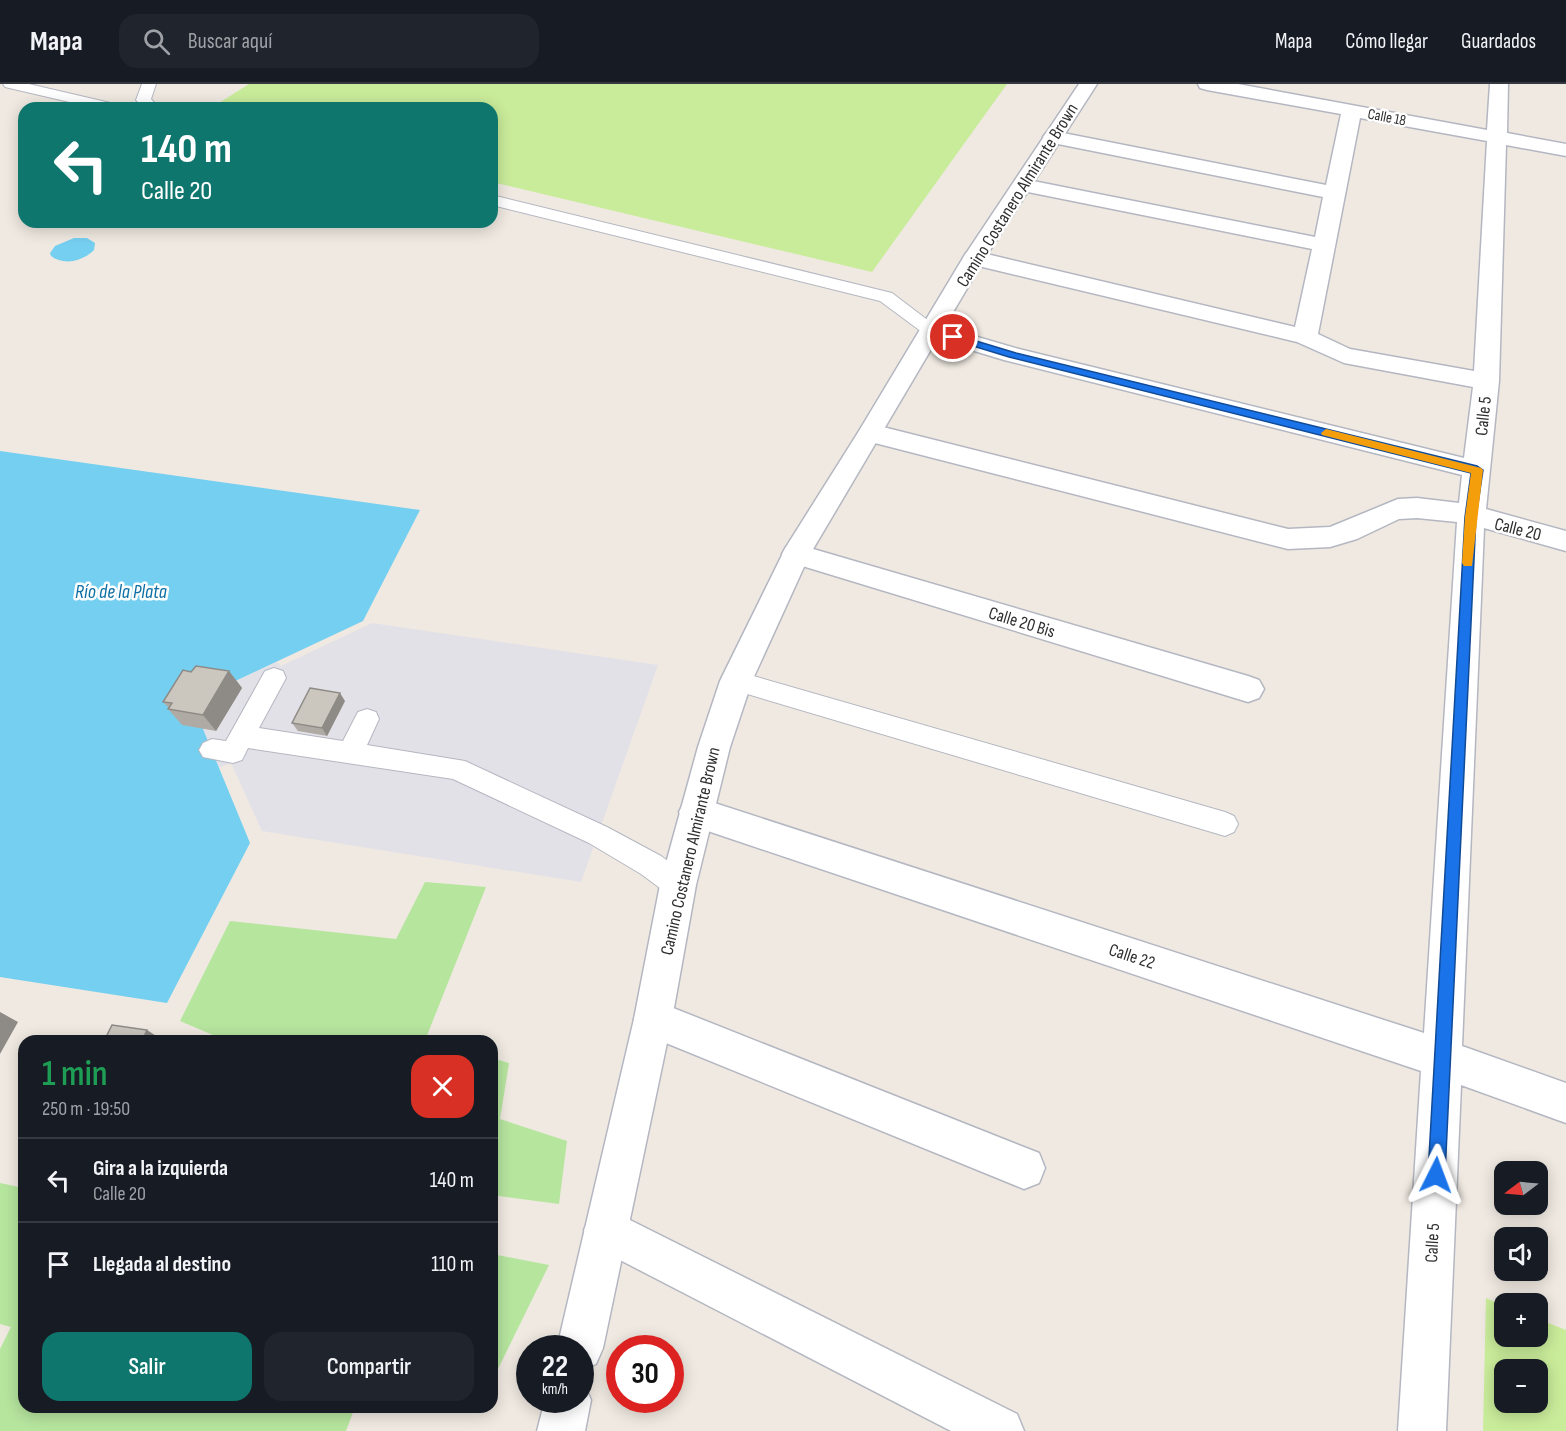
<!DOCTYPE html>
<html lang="es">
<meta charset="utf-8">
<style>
body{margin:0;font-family:"Sofia Sans Condensed",sans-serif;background:#20242c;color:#f1f3f6;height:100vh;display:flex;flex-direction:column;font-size:22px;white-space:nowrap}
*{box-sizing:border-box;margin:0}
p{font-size:20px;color:#9ea1a6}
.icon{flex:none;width:33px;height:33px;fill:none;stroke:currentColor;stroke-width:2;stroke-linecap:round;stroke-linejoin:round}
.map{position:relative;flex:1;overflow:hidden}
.sheet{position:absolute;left:18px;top:951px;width:480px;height:378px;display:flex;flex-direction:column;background:#171b24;border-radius:18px;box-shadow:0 3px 15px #0003}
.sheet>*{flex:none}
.guide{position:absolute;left:18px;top:18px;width:480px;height:126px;border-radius:18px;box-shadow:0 3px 15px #0003;background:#0f766e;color:#fff;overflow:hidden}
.needle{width:39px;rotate:254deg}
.controls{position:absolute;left:1494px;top:1077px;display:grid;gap:12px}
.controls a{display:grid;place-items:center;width:54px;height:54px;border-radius:12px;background:#171b24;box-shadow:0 3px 15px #0003;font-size:30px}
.speed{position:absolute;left:516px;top:1251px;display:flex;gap:12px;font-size:30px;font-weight:700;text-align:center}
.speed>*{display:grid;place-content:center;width:78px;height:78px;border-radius:50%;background:#171b24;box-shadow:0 3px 15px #0003;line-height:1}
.speed small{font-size:15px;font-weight:400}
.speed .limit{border:9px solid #d22;background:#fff;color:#111}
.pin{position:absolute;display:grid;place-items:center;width:51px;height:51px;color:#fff;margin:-26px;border:3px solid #fff;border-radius:50%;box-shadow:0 2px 6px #0007}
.me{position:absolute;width:66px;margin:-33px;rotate:3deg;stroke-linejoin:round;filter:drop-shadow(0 0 4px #0008)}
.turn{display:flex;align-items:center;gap:21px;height:126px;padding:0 24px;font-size:27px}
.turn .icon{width:78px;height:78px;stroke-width:2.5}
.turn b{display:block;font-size:42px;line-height:51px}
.round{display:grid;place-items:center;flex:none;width:63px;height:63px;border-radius:18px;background:#20242c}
.overview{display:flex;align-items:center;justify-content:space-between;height:102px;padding:0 24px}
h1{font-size:36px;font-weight:600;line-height:45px;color:#1e9e55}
.primary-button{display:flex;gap:12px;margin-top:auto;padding:12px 24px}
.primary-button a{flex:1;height:69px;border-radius:18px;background:#0f766e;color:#fff;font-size:24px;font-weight:600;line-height:69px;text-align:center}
.primary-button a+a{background:#20242c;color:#f1f3f6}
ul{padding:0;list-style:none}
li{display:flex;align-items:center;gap:18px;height:84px;padding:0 24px;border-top:2px solid #363941}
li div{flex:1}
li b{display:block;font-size:22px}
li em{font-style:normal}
header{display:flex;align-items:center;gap:36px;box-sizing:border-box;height:84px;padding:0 30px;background:#171b24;border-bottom:2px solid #363941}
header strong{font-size:28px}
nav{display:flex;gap:33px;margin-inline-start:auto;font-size:21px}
.search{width:420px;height:54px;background:#20242c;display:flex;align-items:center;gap:15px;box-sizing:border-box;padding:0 21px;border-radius:18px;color:#9ea1a6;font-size:22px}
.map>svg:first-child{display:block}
.industrial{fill:#e3e1e8}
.green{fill:#b6e59e}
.pitch{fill:#c9ec9a;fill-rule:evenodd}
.water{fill:#75cff0}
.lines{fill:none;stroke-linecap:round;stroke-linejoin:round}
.service-casing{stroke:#b4b7c1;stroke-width:2}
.minor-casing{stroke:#b4b7c1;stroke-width:3}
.secondary-casing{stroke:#b4b7c1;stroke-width:3}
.service{fill:#fff;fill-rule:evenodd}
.minor{fill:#fff;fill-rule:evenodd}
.secondary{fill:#fff;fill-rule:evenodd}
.wall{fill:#afaba4}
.shaded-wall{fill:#8e8b86}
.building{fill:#cbc7bf;stroke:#8e8b86;stroke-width:1.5}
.route{fill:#1a73e8;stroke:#114b97;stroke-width:1.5}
.slow{fill:#f59e0b}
.labels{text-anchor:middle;stroke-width:5;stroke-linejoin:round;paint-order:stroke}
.far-street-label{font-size:15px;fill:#2e2e2e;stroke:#fff}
.street-label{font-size:18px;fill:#2e2e2e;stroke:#fff}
.water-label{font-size:20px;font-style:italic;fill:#0d6fa3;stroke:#fff}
</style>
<header>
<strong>Mapa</strong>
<div class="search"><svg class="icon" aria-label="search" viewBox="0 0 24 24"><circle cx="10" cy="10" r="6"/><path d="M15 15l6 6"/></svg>Buscar aquí</div>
<nav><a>Mapa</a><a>Cómo llegar</a><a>Guardados</a></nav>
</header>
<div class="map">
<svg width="1566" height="1347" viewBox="0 0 1566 1347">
<rect width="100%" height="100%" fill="#efe9e1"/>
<path class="industrial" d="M372 539 658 581 581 798 262 747 231 679 218 684 203 645 227 601 277 578 281 582Z"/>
<path class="green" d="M425 798 486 803 426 954 433 957H227L180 937 230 837 396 855Z
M492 974 509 979 500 1035 567 1057 559 1120 492 1111Z
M0 1099 24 1104V1323H355L346 1347H0V1265L11 1243 0 1240Z
M492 1170 549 1181 494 1293 492 1292Z"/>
<path class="pitch" d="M249 0H1007L872 188 492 98V24H211Z
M1486 1214 1504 1222V1252H1538V1235L1566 1246V1347H1483ZM1504 1286H1538V1318H1504Z"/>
<path class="water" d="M74 154H87L95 159 94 166C83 177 64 182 51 172L50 169 55 162Z
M0 367 420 426 363 537 227 601 203 645 250 759 167 919 0 893Z"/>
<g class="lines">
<g class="service-casing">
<path id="service" d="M3 0H29L119 21 121 24H95L5 3Z
M142 0H156L151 15 159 24H143L136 16Z
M492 111 892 209 942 247 940 251H926L880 217 492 121Z
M274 584 283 587 286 594 259 644 343 657 358 628 367 625 376 628 379 635 367 661 465 677 607 743 661 772 688 792 692 801 688 810 678 814 668 810 641 790 589 759 453 695 248 664 242 676 233 679 203 673 199 666 203 659 212 655 226 657 265 587Z
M736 587 1225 728 1234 732 1238 740 1234 748 1225 752 727 604 724 597 727 590Z"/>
</g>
<g class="minor-casing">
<path id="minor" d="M1198 0H1238L1487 46 1490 0H1508L1507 49 1566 60V72L1506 61 1499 297 1486 425 1566 447V467L1484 444 1462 962 1566 999V1039L1461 1001 1446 1347H1398L1421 987 696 743 684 738 679 728 684 718 696 713 1424 949 1457 438 1417 434 1399 435 1357 455 1330 463 1288 465 871 358 862 355 858 349 862 343 871 340 1288 445 1330 443 1398 415 1417 414 1459 419 1462 391 1004 276 925 252 921 247 925 242 933 240 1019 265 1464 374 1473 303 1344 279 1297 258 966 179 963 174 966 169 974 167 1295 243 1312 165 1023 107 1016 105 1013 101 1016 97 1023 95 1315 153 1323 113 1053 59 1046 57 1043 53 1046 49 1053 47 1326 101 1341 30 1207 6 1200 4ZM1360 34 1487 57 1474 287 1350 265 1318 250Z
M796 460 1248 592 1259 596 1264 605 1259 614 1248 618 786 477 782 470 786 463Z
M653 916 1039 1069 1045 1084 1039 1099 1024 1105 639 948 634 935 639 922Z
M606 1124 1017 1330 1024 1347H951L591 1161 584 1146 591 1131Z"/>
</g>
<g class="secondary-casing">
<path id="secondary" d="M1079 0H1097L985 174 809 472 752 597 730 663 696 801 672 935 603 1264 596 1280 580 1287V1264H557L634 935 660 801 698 663 720 597 786 463 859 347 963 174Z
M580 1298 584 1300 591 1316 585 1347H537L545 1316H580Z"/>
</g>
<use href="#service" class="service"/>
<use href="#minor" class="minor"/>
<use href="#secondary" class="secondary"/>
</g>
<path class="wall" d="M229 587 242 604 216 647 182 641 168 625 169 624 163 618 191 588Z
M345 617 327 652 298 647 292 639Z"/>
<path class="shaded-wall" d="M229 587 242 604 216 647 203 631Z
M340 609 345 617 327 652 322 644Z
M0 928 18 938 0 970Z
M147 946 164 957H142Z"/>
<path class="building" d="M196 582 229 587 203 631 168 625 172 619 163 618 183 586 191 588Z
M310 604 340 609 322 644 292 639Z
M112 941 147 946 142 957H104Z"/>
<path class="route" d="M953 250 1016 269 1477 382 1483 386 1476 433 1445 1091 1442 1097 1436 1100 1430 1097 1428 1091 1465 433 1471 389 1009 273 950 255V251Z"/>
<path class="slow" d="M1326 345 1481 384 1483 386 1472 482H1464L1462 479 1465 433 1471 389 1322 351 1321 349Z"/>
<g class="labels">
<g class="far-street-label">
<text transform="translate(1387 33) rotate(11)" y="5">Calle 18</text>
</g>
<g class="street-label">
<text transform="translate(1017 111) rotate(-58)" y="6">Camino Costanero Almirante Brown</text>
<text transform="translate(1483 332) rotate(-84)" y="6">Calle 5</text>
<text transform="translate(1518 445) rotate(14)" y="6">Calle 20</text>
<text transform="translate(1022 538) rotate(17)" y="6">Calle 20 Bis</text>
<text transform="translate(690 767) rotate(-77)" y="6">Camino Costanero Almirante Brown</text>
<text transform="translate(1132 872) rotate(18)" y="6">Calle 22</text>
<text transform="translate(1432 1159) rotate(-87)" y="6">Calle 5</text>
</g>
<g class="water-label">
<text x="121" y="514">Río de la Plata</text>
</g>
</g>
</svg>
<div class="controls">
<a><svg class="needle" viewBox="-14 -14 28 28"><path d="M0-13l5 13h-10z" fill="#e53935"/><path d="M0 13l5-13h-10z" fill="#9ea1a6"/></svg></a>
<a><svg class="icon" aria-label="sound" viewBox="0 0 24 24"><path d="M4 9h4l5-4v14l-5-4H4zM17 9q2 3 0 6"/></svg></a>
<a>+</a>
<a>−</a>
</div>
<div class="speed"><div>22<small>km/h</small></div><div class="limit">30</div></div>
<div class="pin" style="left:953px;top:253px;background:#d93025"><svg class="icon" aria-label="arrive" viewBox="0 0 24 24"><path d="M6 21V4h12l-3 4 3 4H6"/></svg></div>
<svg class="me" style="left:1436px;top:1091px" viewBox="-20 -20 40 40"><path d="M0-17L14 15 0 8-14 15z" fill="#1a73e8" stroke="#fff" stroke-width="4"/></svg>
<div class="guide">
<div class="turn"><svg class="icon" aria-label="left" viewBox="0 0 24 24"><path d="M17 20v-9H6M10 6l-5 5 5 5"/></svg><div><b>140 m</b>Calle 20</div></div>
</div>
<section class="sheet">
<div class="overview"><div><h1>1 min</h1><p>250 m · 19:50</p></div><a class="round" style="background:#d93025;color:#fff"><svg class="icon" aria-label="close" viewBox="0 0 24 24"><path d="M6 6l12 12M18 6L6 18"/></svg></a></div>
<ul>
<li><svg class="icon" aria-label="left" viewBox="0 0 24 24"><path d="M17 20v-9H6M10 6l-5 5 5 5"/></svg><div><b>Gira a la izquierda</b><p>Calle 20</p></div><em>140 m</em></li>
<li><svg class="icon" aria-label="arrive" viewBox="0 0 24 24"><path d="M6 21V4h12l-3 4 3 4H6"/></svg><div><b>Llegada al destino</b></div><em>110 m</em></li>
</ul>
<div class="primary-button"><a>Salir</a><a>Compartir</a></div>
</section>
</div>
